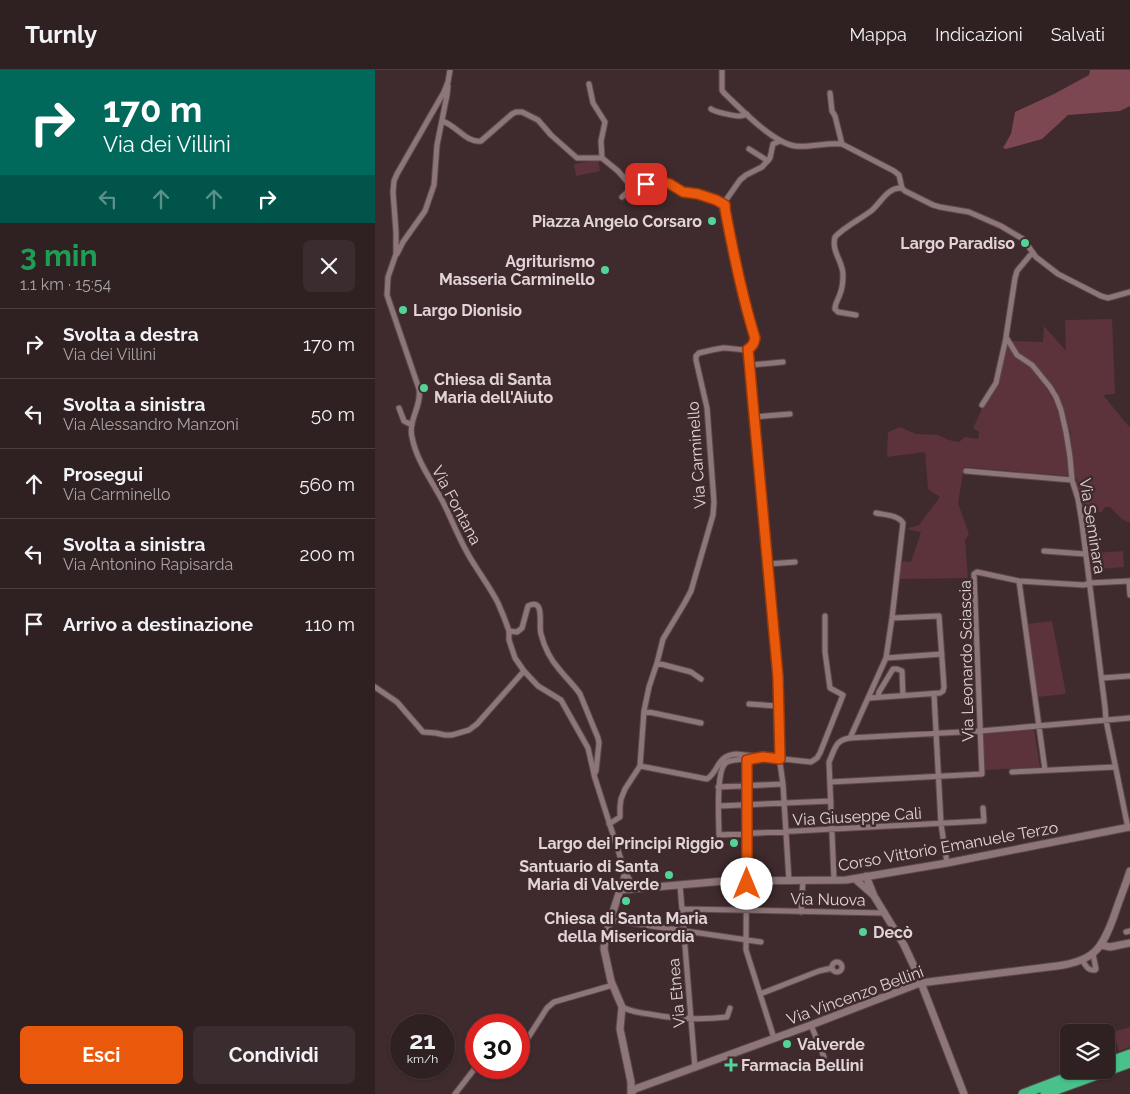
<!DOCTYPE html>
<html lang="it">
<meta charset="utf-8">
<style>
body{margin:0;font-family:Raleway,sans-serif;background:#3b2d2f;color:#f1f3f6;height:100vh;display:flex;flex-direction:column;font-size:19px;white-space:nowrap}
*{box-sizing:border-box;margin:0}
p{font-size:16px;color:#a7a3a5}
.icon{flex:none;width:28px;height:28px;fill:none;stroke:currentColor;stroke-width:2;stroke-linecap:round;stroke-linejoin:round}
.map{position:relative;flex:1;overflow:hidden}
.details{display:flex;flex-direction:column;background:#2f2022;width:375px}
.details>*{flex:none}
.banner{background:#00695c;color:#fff;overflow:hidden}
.controls{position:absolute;left:685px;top:954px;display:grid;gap:10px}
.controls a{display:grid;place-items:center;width:55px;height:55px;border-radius:8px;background:#2f2022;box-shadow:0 1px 4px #0004,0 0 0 1px #4a3e40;font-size:25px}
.speed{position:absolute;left:15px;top:944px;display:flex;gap:10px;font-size:25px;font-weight:700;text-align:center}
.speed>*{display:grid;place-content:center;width:65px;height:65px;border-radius:50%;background:#2f2022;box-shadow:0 1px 4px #0004,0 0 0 1px #4a3e40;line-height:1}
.speed small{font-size:12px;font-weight:400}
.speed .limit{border:8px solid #d22;background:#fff;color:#111}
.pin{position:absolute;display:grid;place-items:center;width:42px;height:42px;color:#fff;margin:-21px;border-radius:10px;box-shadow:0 2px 8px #0006}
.me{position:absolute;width:55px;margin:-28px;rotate:0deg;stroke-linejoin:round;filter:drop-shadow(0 0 4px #0008)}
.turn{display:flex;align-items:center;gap:18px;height:105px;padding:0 20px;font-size:22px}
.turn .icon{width:65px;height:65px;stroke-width:2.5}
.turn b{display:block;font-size:35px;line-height:42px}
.lanes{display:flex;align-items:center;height:48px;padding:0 20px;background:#0003;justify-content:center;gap:25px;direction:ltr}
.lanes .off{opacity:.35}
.round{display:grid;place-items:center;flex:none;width:52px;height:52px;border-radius:8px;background:#3b2d2f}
.overview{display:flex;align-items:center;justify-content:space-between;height:85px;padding:0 20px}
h1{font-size:30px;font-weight:700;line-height:38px;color:#1e9e55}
.cta{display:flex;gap:10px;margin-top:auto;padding:10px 20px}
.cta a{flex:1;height:58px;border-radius:8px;background:#ea580c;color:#fff;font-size:20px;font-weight:700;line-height:58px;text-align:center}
.cta a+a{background:#3b2d2f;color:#f1f3f6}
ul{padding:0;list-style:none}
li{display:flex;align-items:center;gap:15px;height:70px;padding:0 20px;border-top:1px solid #4a3e40}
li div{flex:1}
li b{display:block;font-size:19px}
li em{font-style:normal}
header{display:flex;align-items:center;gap:30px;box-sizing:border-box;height:70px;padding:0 25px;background:#2f2022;border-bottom:1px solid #4a3e40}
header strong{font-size:24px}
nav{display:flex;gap:28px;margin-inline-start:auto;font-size:18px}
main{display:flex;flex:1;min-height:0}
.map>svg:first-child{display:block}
.green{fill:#5c333b}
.forest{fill:#7d4752}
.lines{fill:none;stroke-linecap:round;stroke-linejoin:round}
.street-casing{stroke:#5a494c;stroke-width:7}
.secondary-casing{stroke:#5a494c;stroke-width:9}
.highway-casing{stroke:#5a494c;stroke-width:11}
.street{stroke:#8d7578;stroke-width:5}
.secondary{stroke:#8d7578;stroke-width:7}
.highway{stroke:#48c28a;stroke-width:9}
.route-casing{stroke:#983908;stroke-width:12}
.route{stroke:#ea580c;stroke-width:9}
.poi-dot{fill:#52d397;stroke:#3f2b2e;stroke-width:2}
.labels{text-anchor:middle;stroke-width:5;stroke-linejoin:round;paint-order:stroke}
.poi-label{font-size:16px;font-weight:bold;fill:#e1d4d6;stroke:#3f2b2e;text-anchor:end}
.street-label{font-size:16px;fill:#e1d4d6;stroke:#3f2b2e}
</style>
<header>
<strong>Turnly</strong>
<nav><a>Mappa</a><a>Indicazioni</a><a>Salvati</a></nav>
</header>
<main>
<section class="details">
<div class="banner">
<div class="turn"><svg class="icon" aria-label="right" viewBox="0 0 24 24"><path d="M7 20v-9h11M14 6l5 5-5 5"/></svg><div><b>170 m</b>Via dei Villini</div></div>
<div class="lanes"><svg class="icon off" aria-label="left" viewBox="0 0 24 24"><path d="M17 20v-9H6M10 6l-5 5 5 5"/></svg><svg class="icon off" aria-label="ahead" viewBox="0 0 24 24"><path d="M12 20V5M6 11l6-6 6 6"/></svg><svg class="icon off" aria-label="ahead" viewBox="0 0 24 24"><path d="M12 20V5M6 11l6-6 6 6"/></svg><svg class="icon" aria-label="right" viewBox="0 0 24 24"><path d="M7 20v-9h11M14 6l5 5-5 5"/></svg></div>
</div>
<div class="overview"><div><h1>3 min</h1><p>1.1 km · 15:54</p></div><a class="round"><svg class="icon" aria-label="close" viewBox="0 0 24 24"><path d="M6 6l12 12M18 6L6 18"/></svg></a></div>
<ul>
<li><svg class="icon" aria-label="right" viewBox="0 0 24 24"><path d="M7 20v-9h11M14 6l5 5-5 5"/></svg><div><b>Svolta a destra</b><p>Via dei Villini</p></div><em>170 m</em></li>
<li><svg class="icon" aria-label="left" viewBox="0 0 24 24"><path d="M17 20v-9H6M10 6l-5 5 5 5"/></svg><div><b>Svolta a sinistra</b><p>Via Alessandro Manzoni</p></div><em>50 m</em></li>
<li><svg class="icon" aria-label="ahead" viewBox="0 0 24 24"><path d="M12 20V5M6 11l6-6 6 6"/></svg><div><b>Prosegui</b><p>Via Carminello</p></div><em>560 m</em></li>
<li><svg class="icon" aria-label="left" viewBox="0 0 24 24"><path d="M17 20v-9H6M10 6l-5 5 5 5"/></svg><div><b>Svolta a sinistra</b><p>Via Antonino Rapisarda</p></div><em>200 m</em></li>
<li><svg class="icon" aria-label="arrive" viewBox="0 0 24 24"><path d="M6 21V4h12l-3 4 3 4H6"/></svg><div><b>Arrivo a destinazione</b></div><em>110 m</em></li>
</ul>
<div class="cta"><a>Esci</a><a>Condividi</a></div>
</section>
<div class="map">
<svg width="755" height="1024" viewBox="0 0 755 1024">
<rect width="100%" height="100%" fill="#3f2b2e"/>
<path class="green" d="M223 90 225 101 201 106 199 94Z
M737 249 740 324 728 325 755 358V453L747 449 735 437H730L727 442 708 444 704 425 700 412 703 411 702 409H699L698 397 693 366 696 363 695 360 692 359 677 316 644 284 636 271 668 272 669 256 691 281 690 250Z
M633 273 640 287 657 298 674 321 682 338 692 378 695 406 589 397 583 433 594 464 590 470 593 508 524 509 526 491 536 492 546 462 531 459 544 455 565 427 553 419 550 382 512 387 513 362 525 357 541 364 563 365 573 370 584 372 590 367 603 369 604 362 598 358 608 337 624 310Z
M748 481 749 497 724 499 722 483Z
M677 551 691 624 662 627 652 554Z
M659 660 665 697 610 700 608 664Z
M755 957V977L744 981 738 962Z"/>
<path class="forest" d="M715 0H755V36L745 41 693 45 667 69 631 79 628 78 636 64 640 42 679 24 714 5Z"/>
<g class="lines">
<g class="street-casing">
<path id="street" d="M75 0 73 12 69 22 22 104 19 111 18 122 21 162V184L13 207 12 225 44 319C47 336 33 350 37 367 42 393 59 413 70 436 79 455 87 476 99 494 107 507 116 519 123 533 127 542 131 552 134 561L142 562 147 558 153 536C171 527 163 556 166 564 169 576 176 590 184 599 191 608 199 615 205 624L223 668 224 673 221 701 219 705 250 802 256 812 259 819
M347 0V20L349 23C366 39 398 73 420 76 436 78 451 72 467 74L519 101 524 105 527 118 530 121 558 135 565 137 594 142 626 156 648 169 661 187 683 204 726 226 733 228 755 222
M214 14 218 33 230 52 226 71 227 88 243 101 255 115 261 118 271 114 291 113 295 114 308 122 323 124 341 131 350 135
M455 23 457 41 460 46 467 74
M336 39C340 42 359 46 364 46 367 46 369 45 372 44
M67 51C81 55 91 73 106 71L137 44 141 42H147L163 50 176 65 202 88H227
M374 79 393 91
M247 127 258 117
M657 183 642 201 640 208 631 267 642 285 657 295 662 301 675 317 681 327 686 340 691 362 695 387 697 410 703 429 707 453 730 637 731 650 753 758
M22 184 28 172 50 141 59 115 62 75 72 25 73 16
M481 245 463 242 460 239C460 233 463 230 465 224 467 219 468 211 468 205 468 191 456 182 460 167 469 157 484 150 496 141 506 133 512 117 527 118
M373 279 403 607 404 686 408 714 414 811
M375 295 408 292
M607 335 621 313 631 268
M24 338 29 351 37 355
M379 347 415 344
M591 401 697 410
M669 481 710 484
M393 494 420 492
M644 511 670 700
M754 512 755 525
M134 561V570L140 588 149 601 163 616 186 630 213 678 219 704
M511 588 567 584
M282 593 316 602 326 609
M727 608 755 606
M0 617 22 632 48 662 61 663 70 665H77L94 660 102 654 149 601
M559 624 566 754 572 793
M503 627 504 622 518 599H522L527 601 528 626
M494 628 565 623 568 621 569 617 564 546 517 548
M374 634 403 636
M269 641 326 653
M475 668 511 588 517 548 528 453C523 445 510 445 501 443
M388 687C378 690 360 688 352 692 340 698 344 752 344 765L609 751 608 738
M372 690 371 880 399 968
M265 696 332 709C345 700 341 686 361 684L436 692 442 688 445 683 468 625 455 618 450 582V546
M637 702 740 697
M455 712 607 704 599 504 602 502 644 511 709 515 714 513 755 511
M343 717 408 714
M344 736 456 731
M234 754 245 747V737L246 729 250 719 265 696 269 641 274 617 282 593 288 569 309 534 316 521 338 445 339 432 332 338 321 290V286L324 283C332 281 340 279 348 278 361 277 377 287 380 268L371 236 354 161 350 135 351 130 365 110 371 105 387 97 395 88 398 74 405 71
M459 810 454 692C460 679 460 670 475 668L605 661 755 648
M305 815 320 998
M245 820 250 802
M307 839 509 843
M426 842 428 810
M235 850 386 872
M751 862 755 861
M707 890C711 896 713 901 720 900L721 899 718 884
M457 897a5 5 0 1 1 10 0a5 5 0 1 1-10 0Z
M385 924 444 901 457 898
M247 937C255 941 265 943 274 944 300 949 326 950 352 947L355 938
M436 955 449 987
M144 982 172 938 179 932 238 915
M80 1024 101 997"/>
</g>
<g class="secondary-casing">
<path id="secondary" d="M491 806 499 826 529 875 543 905 589 1024
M480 809 497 824
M726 875 735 877 755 873
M257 1022 260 1019 436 955 545 913 682 896C719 891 727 879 739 846 744 831 750 816 755 801
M256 1024V1012L245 959 247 937 236 911 229 879 230 867 245 820 350 811 471 810 572 793 755 757"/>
</g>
<g class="highway-casing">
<path id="highway" d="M731 993 755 984
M648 1024 711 1000
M670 1024 755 993"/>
</g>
<use href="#street" class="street"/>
<use href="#secondary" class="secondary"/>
<use href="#highway" class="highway"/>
</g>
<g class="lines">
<g class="route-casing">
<path id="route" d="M271 114 292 113 295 114 308 122 323 124 341 130 350 135V139C358 182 367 226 380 268 379 273 378 276 373 279L403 607 405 689 388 687 372 690V814"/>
</g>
<use href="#route" class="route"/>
</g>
<g class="poi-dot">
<circle cx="337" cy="151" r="5"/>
<circle cx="650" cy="173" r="5"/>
<circle cx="230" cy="200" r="5"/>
<circle cx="28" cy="240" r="5"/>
<circle cx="49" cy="318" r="5"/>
<circle cx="359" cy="773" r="5"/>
<circle cx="294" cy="805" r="5"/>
<circle cx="251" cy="831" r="5"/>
<circle cx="488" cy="862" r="5"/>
<circle cx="412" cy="974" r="5"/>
<path d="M353.5 987.5h5v5h5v5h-5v5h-5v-5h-5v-5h5z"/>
</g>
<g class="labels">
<g class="poi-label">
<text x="327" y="157">Piazza Angelo Corsaro</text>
<text x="640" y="179">Largo Paradiso</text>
<text x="220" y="197">Agriturismo<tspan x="220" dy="18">Masseria Carminello</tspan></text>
<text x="38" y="246" text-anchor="start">Largo Dionisio</text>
<text x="59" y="315" text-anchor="start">Chiesa di Santa<tspan x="59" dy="18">Maria dell'Aiuto</tspan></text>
<text x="349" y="779">Largo dei Principi Riggio</text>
<text x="284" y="802">Santuario di Santa<tspan x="284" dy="18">Maria di Valverde</tspan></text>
<text x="251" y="854" text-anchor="middle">Chiesa di Santa Maria<tspan x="251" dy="18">della Misericordia</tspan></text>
<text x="498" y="868" text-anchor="start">Decò</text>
<text x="422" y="980" text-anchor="start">Valverde</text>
<text x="366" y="1001" text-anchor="start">Farmacia Bellini</text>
</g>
<g class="street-label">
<text transform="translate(321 385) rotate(-94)" y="6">Via Carminello</text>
<text transform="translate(82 435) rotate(62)" y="6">Via Fontana</text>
<text transform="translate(718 456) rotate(81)" y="6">Via Seminara</text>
<text transform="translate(591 591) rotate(-91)" y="6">Via Leonardo Sciascia</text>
<text transform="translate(482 746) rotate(-3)" y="6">Via Giuseppe Calì</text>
<text transform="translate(573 776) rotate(-10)" y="6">Corso Vittorio Emanuele Terzo</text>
<text transform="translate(453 829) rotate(1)" y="6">Via Nuova</text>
<text transform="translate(301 923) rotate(-95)" y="6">Via Etnea</text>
<text transform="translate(480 925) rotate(-20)" y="6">Via Vincenzo Bellini</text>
</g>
</g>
</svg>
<div class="controls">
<a><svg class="icon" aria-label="layers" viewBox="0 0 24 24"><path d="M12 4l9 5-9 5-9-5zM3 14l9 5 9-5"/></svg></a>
</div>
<div class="speed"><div>21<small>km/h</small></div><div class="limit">30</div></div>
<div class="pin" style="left:271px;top:114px;background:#d93025"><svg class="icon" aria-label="arrive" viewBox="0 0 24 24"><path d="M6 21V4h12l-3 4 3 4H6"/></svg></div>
<svg class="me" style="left:372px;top:814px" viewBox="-20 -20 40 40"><circle r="19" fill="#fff"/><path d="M0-13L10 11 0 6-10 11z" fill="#ea580c"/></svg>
</div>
</main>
